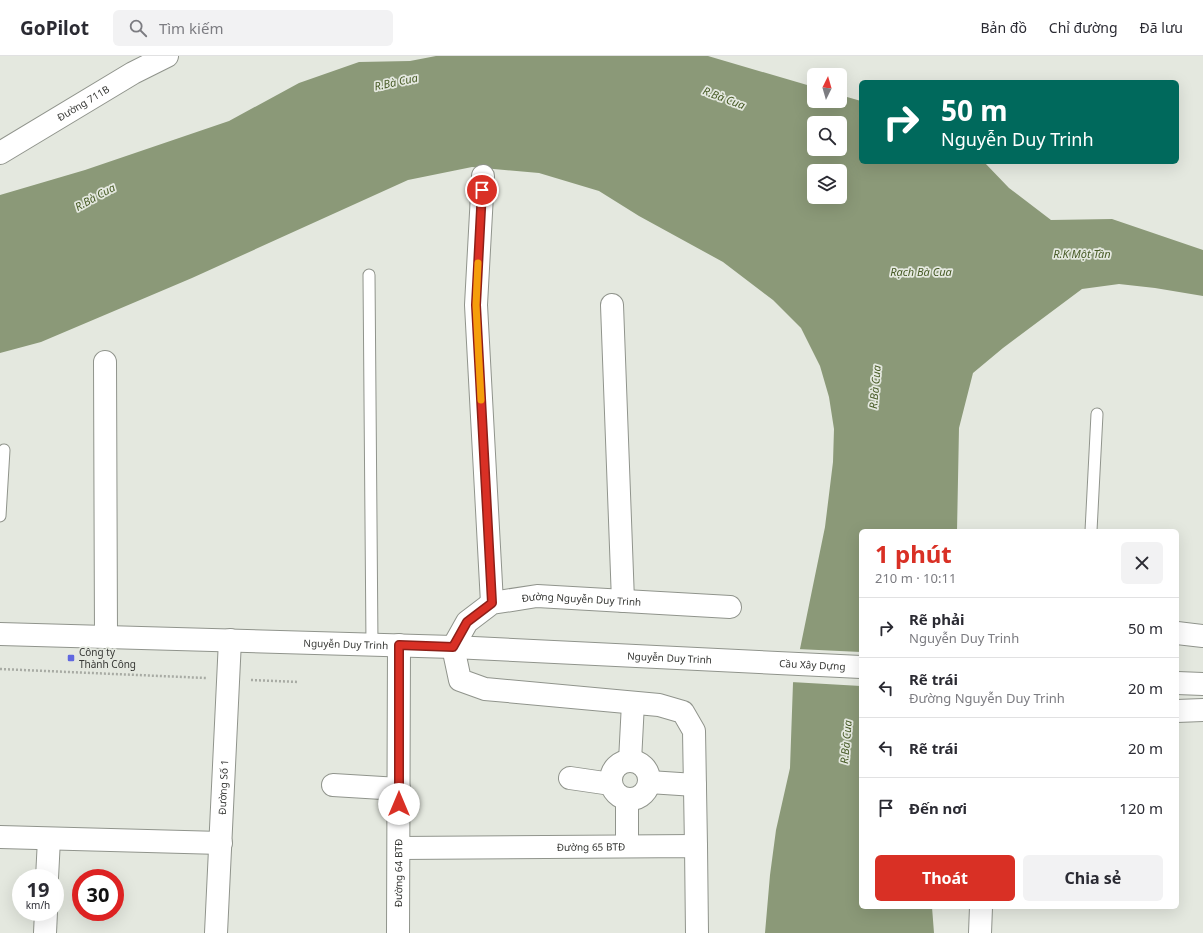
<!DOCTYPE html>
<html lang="vi">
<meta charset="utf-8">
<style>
body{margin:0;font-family:"Noto Sans",sans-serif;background:#f2f2f3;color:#2b2b33;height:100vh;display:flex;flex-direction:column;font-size:15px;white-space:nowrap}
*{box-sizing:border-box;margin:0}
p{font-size:13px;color:#7c7c81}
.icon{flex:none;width:22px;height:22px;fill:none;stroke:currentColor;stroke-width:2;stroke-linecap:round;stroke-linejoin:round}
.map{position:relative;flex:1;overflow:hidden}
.side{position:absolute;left:859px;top:473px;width:320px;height:380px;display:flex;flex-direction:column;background:#fff;border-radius:6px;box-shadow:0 4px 16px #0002}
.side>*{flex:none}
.hud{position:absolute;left:859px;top:24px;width:320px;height:84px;border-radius:6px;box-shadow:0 4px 16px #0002;background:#00695c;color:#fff;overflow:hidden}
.needle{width:26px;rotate:5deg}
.controls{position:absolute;left:807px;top:12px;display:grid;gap:8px}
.controls a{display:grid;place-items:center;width:40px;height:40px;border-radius:6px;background:#fff;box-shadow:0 4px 16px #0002;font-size:20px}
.speed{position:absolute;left:12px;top:813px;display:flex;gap:8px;font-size:20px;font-weight:700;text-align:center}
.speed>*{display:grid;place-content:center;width:52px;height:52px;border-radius:50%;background:#fff;box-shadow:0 4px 16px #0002;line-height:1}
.speed small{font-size:10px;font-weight:400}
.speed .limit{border:6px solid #d22;background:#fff;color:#111}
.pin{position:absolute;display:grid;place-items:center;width:34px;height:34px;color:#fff;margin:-17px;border:2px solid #fff;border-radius:50%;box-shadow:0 1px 4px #0007}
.me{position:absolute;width:44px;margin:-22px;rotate:0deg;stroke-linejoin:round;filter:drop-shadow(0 0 3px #0008)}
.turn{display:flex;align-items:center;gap:14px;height:84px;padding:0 16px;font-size:18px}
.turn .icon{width:52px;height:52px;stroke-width:2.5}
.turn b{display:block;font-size:28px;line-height:34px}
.round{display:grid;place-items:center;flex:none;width:42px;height:42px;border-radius:6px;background:#f2f2f3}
.summary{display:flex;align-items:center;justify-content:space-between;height:68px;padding:0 16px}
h1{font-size:24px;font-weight:700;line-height:30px;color:#d93025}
.action{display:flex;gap:8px;margin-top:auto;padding:8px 16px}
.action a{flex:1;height:46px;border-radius:6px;background:#d93025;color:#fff;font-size:16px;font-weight:700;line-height:46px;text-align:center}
.action a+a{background:#f2f2f3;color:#2b2b33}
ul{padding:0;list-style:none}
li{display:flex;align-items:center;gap:12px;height:60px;padding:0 16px;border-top:1px solid #e1e1e2}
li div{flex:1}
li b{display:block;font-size:15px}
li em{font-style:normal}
header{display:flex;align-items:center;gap:24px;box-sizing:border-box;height:56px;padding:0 20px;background:#fff;border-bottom:1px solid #e1e1e2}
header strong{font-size:19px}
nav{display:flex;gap:22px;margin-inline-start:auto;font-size:14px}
.search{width:280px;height:36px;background:#f2f2f3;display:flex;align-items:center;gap:10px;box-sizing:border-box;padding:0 14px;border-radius:6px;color:#7c7c81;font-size:15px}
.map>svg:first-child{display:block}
.water{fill:#8b9978;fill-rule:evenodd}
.pier{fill:#e4e8df}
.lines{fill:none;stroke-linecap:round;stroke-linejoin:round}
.lane-casing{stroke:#90948c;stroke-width:13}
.street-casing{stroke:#90948c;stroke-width:24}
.secondary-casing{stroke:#90948c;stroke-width:24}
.path{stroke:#a8aba4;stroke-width:2.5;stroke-dasharray:2 2;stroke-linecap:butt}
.lane{stroke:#fff;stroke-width:11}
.street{stroke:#fff;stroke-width:22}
.secondary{stroke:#fff;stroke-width:22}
.route-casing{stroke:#8d1f18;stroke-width:10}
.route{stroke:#d93025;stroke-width:7}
.slow{stroke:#f59e0b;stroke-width:7}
.poi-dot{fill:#6168e0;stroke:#e4e8df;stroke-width:1.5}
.labels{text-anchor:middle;stroke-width:3.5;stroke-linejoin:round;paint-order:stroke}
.street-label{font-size:10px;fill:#363734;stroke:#e4e8df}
.poi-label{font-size:10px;fill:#363734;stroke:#e4e8df;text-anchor:start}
.water-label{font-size:11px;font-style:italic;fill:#475b26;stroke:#e4e8df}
</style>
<header>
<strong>GoPilot</strong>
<div class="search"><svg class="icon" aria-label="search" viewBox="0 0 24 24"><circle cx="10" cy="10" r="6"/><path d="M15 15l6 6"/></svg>Tìm kiếm</div>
<nav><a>Bản đồ</a><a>Chỉ đường</a><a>Đã lưu</a></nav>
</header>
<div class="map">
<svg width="1203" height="877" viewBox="0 0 1203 877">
<rect width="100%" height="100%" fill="#e4e8df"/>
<path class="water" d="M436 0H708L814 31V45H840V39L861 45V106H984L1009 132 1051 164 1112 163 1203 194V240L1155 232 1119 228 1082 233 1003 292 973 317 959 372 957 475H861V851H932L934 877H765L770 819 776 774 790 712 793 627 825 471 833 406 834 373 829 341 820 310 801 272 773 244 723 206 639 160 599 135 539 117 472 111 408 124 192 222 41 286 0 297V139L85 114 229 65 299 27 359 6 410 5ZM814 67H840V93H814ZM814 115H840V141H814Z"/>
<path class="pier" d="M797 593 861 596V630L791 626Z"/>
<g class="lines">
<g class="lane-casing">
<path id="lane" d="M369 219 372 589
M0 460 4 394
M1091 475 1097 358"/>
</g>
<g class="street-casing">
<g id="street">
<path id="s1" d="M0 97 133 17 167 0"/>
<path d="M483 120 476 249 492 547"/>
<path d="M612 249 623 545"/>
<path d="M105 306 106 581"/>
<path d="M1177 577 1203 580"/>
<path d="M1177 655 1203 654"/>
<path d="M630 705 633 647"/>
<circle cx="630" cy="724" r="19"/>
<path d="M570 722 611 728"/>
<path d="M649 726 695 729"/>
<path d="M333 729 399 733"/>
<path d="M0 781 221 787"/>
<path d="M627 790V744"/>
<path id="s2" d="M696 790 694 675 683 656 659 649 485 633 460 624 453 591 467 566 492 547 537 540 730 551"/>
<path id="s3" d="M399 792 696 790 697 877"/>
<path d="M47 822 49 783"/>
<path d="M45 877 46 856"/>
<path id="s4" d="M216 877 230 584"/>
<path id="s5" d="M398 877 399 589"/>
<path d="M980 877 981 851"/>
</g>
</g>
<g class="secondary-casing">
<g id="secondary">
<path id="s6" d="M0 578 453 591 861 611"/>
<path d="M1177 627 1203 628"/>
</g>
</g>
<path class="path" d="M0 613 206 622
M251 624 298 626"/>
<use href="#lane" class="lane"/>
<use href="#street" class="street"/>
<use href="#secondary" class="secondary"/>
</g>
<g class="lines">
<g class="route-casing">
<path id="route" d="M399 748V589L453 591 467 566 492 547 476 249 482 134"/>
</g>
<use href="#route" class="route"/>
<path class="slow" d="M478 207 476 249 481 344"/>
</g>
<rect class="poi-dot" x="67" y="598" width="8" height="8" rx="2"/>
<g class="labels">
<g class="street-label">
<text dy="4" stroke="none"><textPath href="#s1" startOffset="97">Đường 711B</textPath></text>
<text dy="4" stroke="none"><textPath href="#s2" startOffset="547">Đường Nguyễn Duy Trinh</textPath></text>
<text dy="4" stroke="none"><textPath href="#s6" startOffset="346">Nguyễn Duy Trinh</textPath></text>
<text dy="4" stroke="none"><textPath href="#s6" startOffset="670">Nguyễn Duy Trinh</textPath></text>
<text dy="4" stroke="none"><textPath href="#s6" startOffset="813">Cầu Xây Dựng</textPath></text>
<text dy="4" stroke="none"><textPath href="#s4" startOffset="146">Đường Số 1</textPath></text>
<text dy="4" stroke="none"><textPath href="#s3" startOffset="192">Đường 65 BTĐ</textPath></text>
<text dy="4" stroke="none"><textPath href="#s5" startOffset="60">Đường 64 BTĐ</textPath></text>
</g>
<g class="poi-label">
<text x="79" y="600">Công ty<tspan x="79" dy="12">Thành Công</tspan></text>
</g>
<g class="water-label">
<text transform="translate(396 26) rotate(-12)" y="4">R.Bà Cua</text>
<text transform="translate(724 42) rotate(21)" y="4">R.Bà Cua</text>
<text transform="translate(95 141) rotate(-29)" y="4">R.Bà Cua</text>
<text x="1082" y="202">R.K Một Tần</text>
<text x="921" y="220">Rạch Bà Cua</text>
<text transform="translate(875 331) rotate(-85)" y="4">R.Bà Cua</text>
<text transform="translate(846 686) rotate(-85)" y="4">R.Bà Cua</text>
</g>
</g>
</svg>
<div class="controls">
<a><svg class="needle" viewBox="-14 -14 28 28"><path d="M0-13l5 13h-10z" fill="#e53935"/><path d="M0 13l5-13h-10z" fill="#7c7c81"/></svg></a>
<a><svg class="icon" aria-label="search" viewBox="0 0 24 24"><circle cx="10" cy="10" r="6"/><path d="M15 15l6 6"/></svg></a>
<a><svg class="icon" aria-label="layers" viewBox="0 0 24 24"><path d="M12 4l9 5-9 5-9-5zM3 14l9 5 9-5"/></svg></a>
</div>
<div class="speed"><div>19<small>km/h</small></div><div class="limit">30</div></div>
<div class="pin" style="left:482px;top:134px;background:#d93025"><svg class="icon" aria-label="arrive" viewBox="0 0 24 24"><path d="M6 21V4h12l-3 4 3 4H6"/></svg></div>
<svg class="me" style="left:399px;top:748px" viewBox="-20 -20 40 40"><circle r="19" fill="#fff"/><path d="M0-13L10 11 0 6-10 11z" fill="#d93025"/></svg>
<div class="hud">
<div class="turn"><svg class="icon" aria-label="right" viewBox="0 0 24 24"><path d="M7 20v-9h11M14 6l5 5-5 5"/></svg><div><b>50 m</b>Nguyễn Duy Trinh</div></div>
</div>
<section class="side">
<div class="summary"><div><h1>1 phút</h1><p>210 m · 10:11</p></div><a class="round"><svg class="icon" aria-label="close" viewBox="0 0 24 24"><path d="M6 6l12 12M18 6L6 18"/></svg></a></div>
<ul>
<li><svg class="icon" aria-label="right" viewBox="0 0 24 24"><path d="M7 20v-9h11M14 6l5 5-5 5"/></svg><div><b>Rẽ phải</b><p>Nguyễn Duy Trinh</p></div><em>50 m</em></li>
<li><svg class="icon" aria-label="left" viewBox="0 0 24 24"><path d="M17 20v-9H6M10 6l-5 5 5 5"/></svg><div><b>Rẽ trái</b><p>Đường Nguyễn Duy Trinh</p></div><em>20 m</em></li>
<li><svg class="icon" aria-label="left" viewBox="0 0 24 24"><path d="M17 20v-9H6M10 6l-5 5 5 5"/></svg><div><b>Rẽ trái</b></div><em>20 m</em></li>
<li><svg class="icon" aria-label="arrive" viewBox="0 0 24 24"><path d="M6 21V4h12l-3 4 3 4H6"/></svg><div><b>Đến nơi</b></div><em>120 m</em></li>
</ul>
<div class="action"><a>Thoát</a><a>Chia sẻ</a></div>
</section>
</div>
